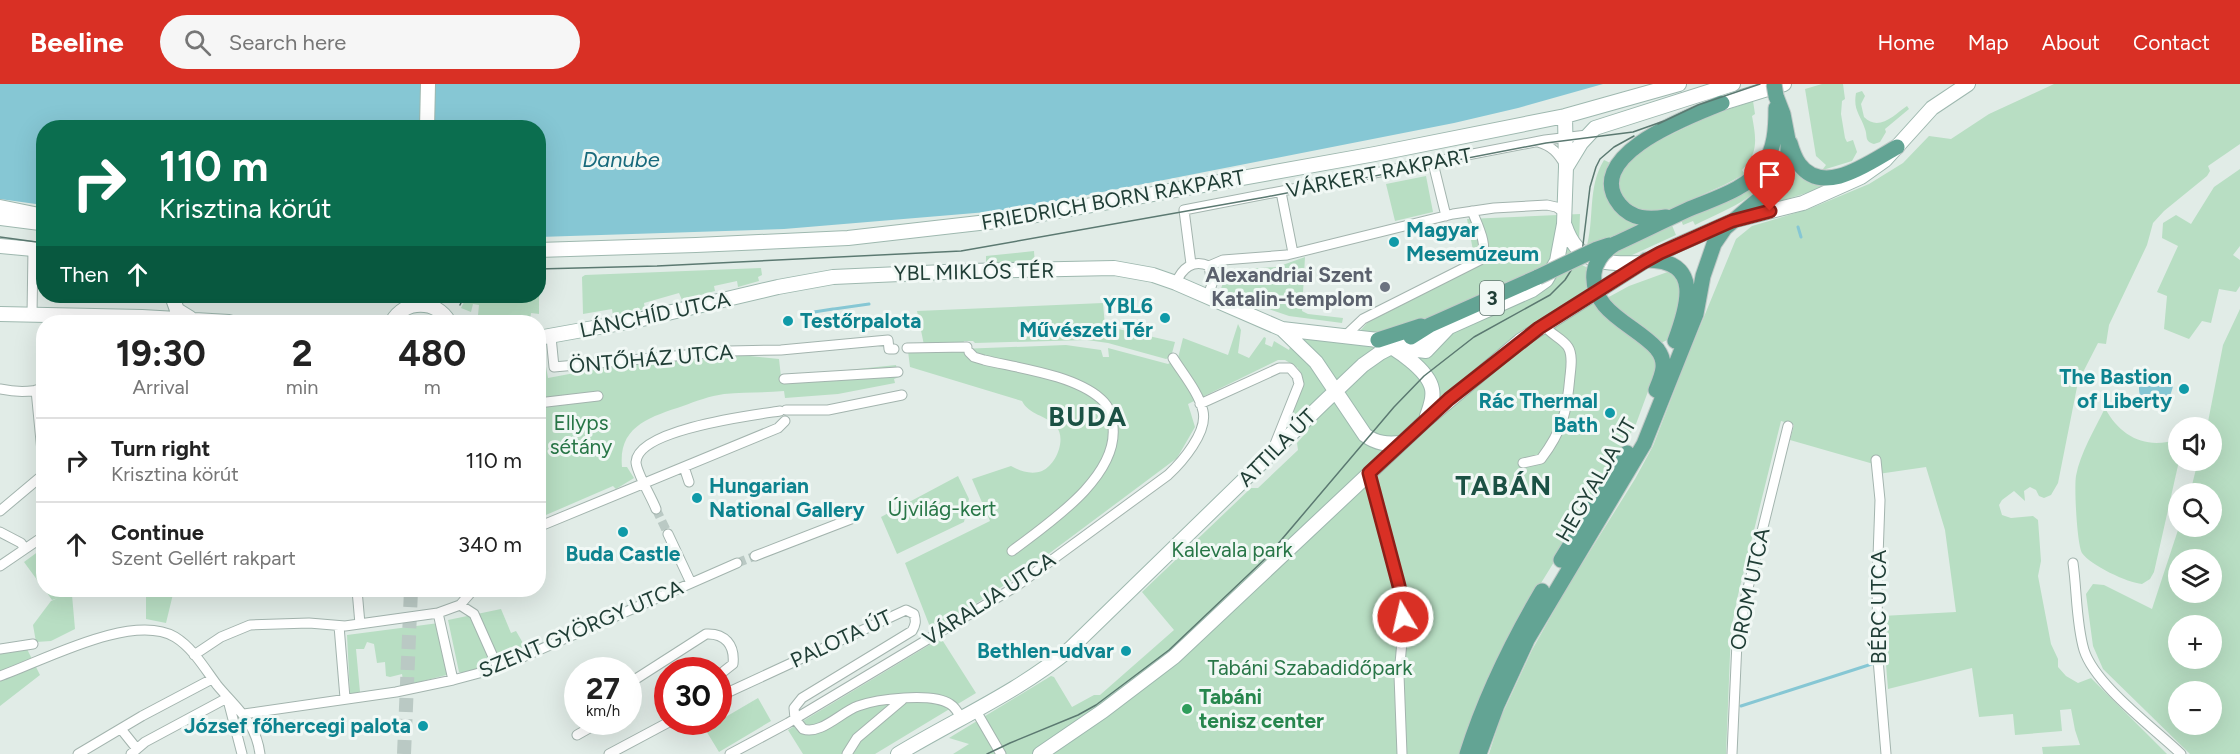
<!DOCTYPE html>
<meta charset="utf-8">
<style>
body{margin:0;font-family:Figtree,sans-serif;background:#f6f6f6;color:#222;height:100vh;display:flex;flex-direction:column;font-size:22px;white-space:nowrap}
*{box-sizing:border-box;margin:0}
p{font-size:20px;color:#767676}
.icon{flex:none;width:33px;height:33px;fill:none;stroke:currentColor;stroke-width:2;stroke-linecap:round;stroke-linejoin:round}
.map{position:relative;flex:1;overflow:hidden}
.sheet{position:absolute;left:36px;top:231px;width:510px;height:282px;display:flex;flex-direction:column;background:#fff;border-radius:24px;box-shadow:0 6px 24px #0002}
.sheet>*{flex:none}
.hud{position:absolute;left:36px;top:36px;width:510px;height:183px;border-radius:24px;box-shadow:0 6px 24px #0002;background:#0b6e4f;color:#fff;overflow:hidden}
.tools{position:absolute;left:2168px;top:333px;display:grid;gap:12px}
.tools a{display:grid;place-items:center;width:54px;height:54px;border-radius:50%;background:#fff;box-shadow:0 6px 24px #0002;font-size:30px}
.speed{position:absolute;left:564px;top:573px;display:flex;gap:12px;font-size:30px;font-weight:700;text-align:center}
.speed>*{display:grid;place-content:center;width:78px;height:78px;border-radius:50%;background:#fff;box-shadow:0 6px 24px #0002;line-height:1}
.speed small{font-size:15px;font-weight:400}
.speed .limit{border:9px solid #d22;background:#fff;color:#111}
.pin{position:absolute;display:grid;place-items:center;width:51px;height:51px;color:#fff;margin:-62px -26px;border-radius:50% 50% 50% 0;rotate:-45deg;box-shadow:0 0 6px #0007}
.pin .icon{rotate:45deg}
.me{position:absolute;width:66px;margin:-33px;rotate:351deg;stroke-linejoin:round;filter:drop-shadow(0 0 4px #0008)}
.turn{display:flex;align-items:center;gap:21px;height:126px;padding:0 24px;font-size:27px}
.turn .icon{width:78px;height:78px;stroke-width:2.5}
.turn b{display:block;font-size:42px;line-height:51px}
.then{display:flex;align-items:center;height:57px;padding:0 24px;background:#0003;gap:12px;font-size:22px}
.eta{display:flex;justify-content:space-evenly;align-items:center;height:102px;text-align:center}
.eta b{font-size:36px;font-weight:700;line-height:42px}
ul{padding:0;list-style:none}
li{display:flex;align-items:center;gap:18px;height:84px;padding:0 24px;border-top:2px solid #e0e0e0}
li div{flex:1}
li b{display:block;font-size:22px}
li em{font-style:normal}
header{display:flex;align-items:center;gap:36px;box-sizing:border-box;height:84px;padding:0 30px;background:#d93025;color:#fff}
header strong{font-size:28px}
nav{display:flex;gap:33px;margin-inline-start:auto;font-size:21px}
.search{width:420px;height:54px;background:#f6f6f6;display:flex;align-items:center;gap:15px;box-sizing:border-box;padding:0 21px;border-radius:33px;color:#767676;font-size:22px}
.map>svg:first-child{display:block}
.green{fill:#b8dec3;fill-rule:evenodd}
.water{fill:#86c7d4}
.lines{fill:none;stroke-linecap:round;stroke-linejoin:round}
.stream{stroke:#86c7d4;stroke-width:3}
.street-tunnel{stroke:#bac9c4;stroke-width:9;stroke-dasharray:9 4.5;stroke-linecap:butt}
.secondary-tunnel{stroke:#bac9c4;stroke-width:14;stroke-dasharray:14 7;stroke-linecap:butt}
.street-casing{stroke:#a3b4ae;stroke-width:11}
.secondary-casing{stroke:#9eb8af;stroke-width:16}
.primary-casing{stroke:#c1c9c7;stroke-width:17}
.street{stroke:#fff;stroke-width:9}
.secondary{stroke:#fff;stroke-width:14}
.primary{stroke:#63a494;stroke-width:15}
.tram{stroke:#5b7971;stroke-width:1.5}
.primary-bridge-casing{stroke:#c1c9c7;stroke-width:17;stroke-linecap:butt}
.primary-bridge{stroke:#63a494;stroke-width:15}
.route-casing{stroke:#8d1f18;stroke-width:15}
.route{stroke:#d93025;stroke-width:10}
.culture-dot{fill:#0f9aa8;stroke:#f1f8f5;stroke-width:2}
.worship-dot{fill:#6b7280;stroke:#f1f8f5;stroke-width:2}
.leisure-dot{fill:#2e9e5b;stroke:#f1f8f5;stroke-width:2}
.labels{text-anchor:middle;stroke-width:6;stroke-linejoin:round;paint-order:stroke}
.shield{fill:#f1f8f5;stroke:#5f766f;stroke-width:1.5}
.shield-label{font-size:20px;font-weight:bold;fill:#203e36}
.street-label{font-size:21px;fill:#203e36;stroke:#f1f8f5}
.culture-label{font-size:21px;font-weight:bold;fill:#0d838f;stroke:#f1f8f5;text-anchor:end}
.worship-label{font-size:21px;font-weight:bold;fill:#5b616d;stroke:#f1f8f5;text-anchor:end}
.park-label{font-size:21px;fill:#287647;stroke:#f1f8f5}
.leisure-label{font-size:21px;font-weight:bold;fill:#27864d;stroke:#f1f8f5;text-anchor:start}
.water-label{font-size:22px;font-style:italic;fill:#186a7c;stroke:#f1f8f5}
.district-label{font-size:27px;font-weight:bold;letter-spacing:1.5px;fill:#1b5144;stroke:#f1f8f5}
</style>
<header>
<strong>Beeline</strong>
<div class="search"><svg class="icon" aria-label="search" viewBox="0 0 24 24"><circle cx="10" cy="10" r="6"/><path d="M15 15l6 6"/></svg>Search here</div>
<nav><a>Home</a><a>Map</a><a>About</a><a>Contact</a></nav>
</header>
<div class="map">
<svg width="2240" height="670" viewBox="0 0 2240 670">
<rect width="100%" height="100%" fill="#e1ece7"/>
<path class="green" d="M1822 0H1843L1845 15 1842 17 1841 30 1845 54 1847 58 1853 56 1857 68 1852 77 1826 85H1823L1826 81 1816 72 1805 5Z
M2054 0H2240V60L2208 82 2210 87 2207 92 2164 127 2153 139 2147 161 2109 241 2106 260 2098 259 2078 298 2058 399 2051 411 2044 414 2039 412 2036 406 2030 403 2024 407 2025 417 2014 407 2002 416 1999 421 2002 431 2011 434 2033 432 2038 436 2041 477 2038 492 2051 560 2058 575V583L2066 592 2078 599 2091 594 2167 670H2043L2042 663 2080 661 2075 646 2071 625 2060 626 2062 647 2015 651 2013 630 1979 633 1972 584 1888 605 1882 532 1956 528 1945 446 1926 383 1878 390 1877 381 1790 356 1794 341 1781 337 1738 511 1731 546 1726 670H1489L1500 635 1532 566 1565 507 1635 395 1653 362 1685 279 1736 155 1752 142 1809 125 1869 100 1903 79 1929 52 1951 55 1989 30Z
M1862 7 1865 12 1861 20 1864 33C1879 48 1894 31 1907 22L1909 25 1885 45 1886 48 1880 58 1874 60C1864 57 1868 53 1865 45 1860 30 1853 26 1856 9Z
M1753 17 1755 30 1752 32C1756 54 1759 69 1742 86L1745 90 1724 101 1666 127 1676 151 1630 172 1616 175 1586 165C1595 136 1587 103 1604 76L1621 84 1639 66 1709 32Z
M1781 65C1770 111 1734 122 1695 141L1693 137 1683 141 1681 136 1770 85Z
M1792 83C1803 94 1808 103 1826 101V103L1764 122 1782 100Z
M2240 85V162L2233 171 2240 176V202L2236 208 2219 205 2211 239 2202 237 2189 255 2164 245 2167 212 2157 208 2178 162 2162 154 2163 139 2176 131 2191 140 2214 103Z
M1426 92 1433 128 1395 137 1386 100Z
M1580 130 1579 158 1575 169 1582 181 1588 184C1581 246 1651 243 1657 283L1636 340 1606 394 1533 512 1462 670H953L969 660 949 654 1051 592 1054 593 1072 623 1094 611H1100L1174 546 1142 508 1251 404H1258L1298 366 1297 359 1304 351 1290 336C1296 318 1302 304 1298 284L1285 276H1278L1188 320 1195 343 1177 374 1023 489 932 548 905 479 990 437 972 395 1011 382C1020 387 1031 391 1042 387 1056 381 1067 355 1056 342 1046 331 1029 331 1022 317L910 283 908 267 1066 261 1101 266 1103 273H1109L1108 264 1168 280 1178 274 1183 254 1228 271 1238 240 1241 246 1238 269 1249 274 1264 253 1266 254 1265 260 1272 263 1274 257 1289 266 1295 249 1352 256 1367 239 1476 182 1467 135Z
M1034 167 1035 181 986 180V172Z
M1305 173 1302 227 1308 230 1343 234 1342 239 1289 232 1220 208 1227 186 1277 183Z
M761 184 762 191 758 193 759 197 738 203 737 197 714 202 715 207 682 216 679 209 644 219 645 225 613 232 612 225 583 230 582 193 585 191Z
M1673 186 1680 193 1681 221 1667 256 1661 259C1646 241 1624 231 1607 214L1629 202Z
M539 191V230L531 229 530 237 478 231 479 221 473 220 471 228 461 224 467 212H538Z
M1103 219 1105 242 1175 258 1171 273 1166 275 1108 259 1087 256 975 259 973 257H964L963 260 924 261 917 227Z
M2240 225V670H2190L2103 585 2093 562 2086 510 2093 500 2104 501 2152 525 2179 443 2211 442V410L2190 409 2198 377 2211 376V344L2207 343 2223 261ZM2178 476H2211V508H2178ZM2178 542H2211V574H2178ZM2178 608H2211V640H2178Z
M538 264 543 265 548 294 596 285 732 270 779 275 781 293 896 281 899 293 894 295 895 299 838 310 785 314 784 307C764 309 744 308 724 310 710 312 696 317 683 322 650 333 618 342 622 383H627L634 394 616 405 613 402 539 434Z
M2105 324C2120 353 2147 366 2178 355L2179 377 2154 488 2150 495 2142 500C2128 499 2090 481 2082 469 2077 460 2074 403 2076 392 2080 369 2095 345 2105 324Z
M958 392 969 415 964 438 897 470 881 433Z
M43 464V504L24 478Z
M45 506H96L72 511 75 545 51 557 36 558 33 541 51 517 58 514 52 516Z
M146 506H179L173 510 166 539 146 535Z
M254 506H327V511L254 513Z
M501 525 511 549 516 547 527 566 464 590 459 588 448 536Z
M439 539 450 590 404 602 402 590 390 593 386 592 385 578 377 579 374 560 367 558 364 565H356L360 608 350 610 347 551Z
M941 554 976 609 875 670H803L788 646Z
M27 565 40 591 0 622V568Z
M758 614 771 637 719 668 705 645Z"/>
<path class="water" d="M0 0H1603L1518 24 1454 39 1011 126 784 145 539 153 538 44H44L43 121 0 115Z
M2146 287 2174 299C2172 305 2171 312 2167 316 2157 327 2139 320 2139 305 2139 299 2143 293 2146 287Z"/>
<g class="lines">
<path class="stream" d="M1798 143 1801 153
M834 225 869 220
M814 228 833 225
M1741 622 1875 579"/>
<path class="street-tunnel" d="M656 425 668 450
M737 479 755 472"/>
<path class="secondary-tunnel" d="M404 670 411 506"/>
<g class="street-casing">
<path id="street" d="M1538 58C1552 62 1558 69 1565 81
M1433 79 1446 132
M1281 108 1293 169
M1191 180 1184 126 1545 56 1587 51
M1209 182 1223 176 1287 171 1453 130 1494 124 1547 121 1556 123 1565 129
M1176 199C1182 184 1193 175 1209 182
M1208 212 1212 200 1209 182
M32 231 33 165
M1345 252 1363 235 1480 176C1490 164 1477 140 1472 127
M551 253 554 283 729 267 781 266 888 256 889 265H894
M907 264 967 263
M969 268 974 273 984 276C1018 284 1074 291 1101 315 1110 323 1112 332 1113 343 1118 394 1047 440 1012 467
M784 295 898 288
M0 305C14 308 30 309 44 304
M36 306 44 388
M538 319 598 312
M1200 320 1279 284H1290L1297 292 1299 300 1275 360
M786 326H828L902 311
M1876 376 1880 416 1877 502 1878 575 1886 670
M1523 379 1541 375C1563 346 1567 327 1570 292 1571 283 1573 271 1568 263 1562 254 1551 251 1544 241
M684 383 689 398
M1369 389 1403 520V546L1399 591 1402 670
M656 425C652 414 636 388 636 378 638 345 754 331 780 327
M0 427 44 390
M538 443 778 344 785 337
M0 448 21 459 25 465
M668 450 691 499
M755 472 856 433
M2073 479C2077 507 2076 539 2084 566 2095 601 2154 644 2181 670
M0 482 44 452
M357 506 360 540
M460 521 474 530 498 584
M438 529 453 596
M339 542 345 614
M0 565 33 560
M194 571 221 553 250 541 309 539 345 542 438 529 460 521 473 506
M0 592C43 577 132 528 175 553 193 564 205 585 217 601 236 624 256 638 260 670
M628 600 706 550C725 549 735 561 733 580L719 591
M718 613 906 526 914 530C916 537 916 540 912 547L802 614 794 624 795 635 803 645C821 651 841 628 858 622 877 615 932 608 950 620 955 623 958 628 961 634
M228 616 242 670
M976 627 1001 670
M244 630 396 608 453 596 498 584 737 479
M121 645 137 665
M577 651 600 638
M78 670 142 632 212 595
M131 670 145 658 227 614
M609 670 669 638
M730 670 788 639 1015 503 1168 391C1182 378 1208 348 1203 327 1199 309 1183 290 1173 274
M847 670 857 654 902 616
M1732 670 1737 558 1746 512 1788 342"/>
</g>
<g class="secondary-casing">
<path id="secondary" d="M1722 19 1784 0
M427 44 428 0
M1567 82 1581 59 1595 44 1733 0
M0 123 44 132
M0 134 40 139
M1565 142C1578 181 1606 180 1642 179
M0 162 44 166
M538 166 696 161 848 154 1014 135 1375 70 1565 32 1679 0
M172 212 177 226 190 234
M0 230 142 233 229 238
M392 238C405 215 436 215 449 238
M1282 245 1316 278 1365 351C1377 360 1387 360 1401 359
M538 254 638 236 778 203 833 193 967 187 1114 184 1153 191 1176 199 1282 245 1378 256C1395 264 1428 285 1432 305 1434 315 1430 323 1427 332
M1394 263 1426 267 1448 244
M898 670C956 635 1018 608 1070 565L1322 320 1363 281 1380 269 1411 253H1423L1449 243 1532 206 1546 196 1557 177 1564 140 1566 83 1565 32
M1040 670 1103 627 1174 573 1425 337 1520 257 1642 179 1675 162 1732 137 1803 119 1861 93 1885 76 1932 24 1968 0"/>
</g>
<g class="primary-casing">
<path id="primary" d="M1790 59C1792 66 1795 74 1799 80 1824 114 1871 77 1897 63
M1666 133C1648 136 1632 135 1620 121 1580 72 1690 32 1722 19
M1615 160C1639 149 1663 137 1687 126 1712 115 1747 106 1763 82 1775 65 1776 44 1776 24
M1646 176C1703 176 1688 222 1675 257
M1411 253 1430 241 1538 193
M1378 256 1421 242
M1656 306C1662 291 1668 279 1657 265
M1561 476 1627 369
M1467 670C1485 613 1512 558 1542 507
M1479 670 1497 621 1527 556 1644 360 1696 230 1703 192 1714 160 1725 144 1765 110 1780 90 1788 68V56L1783 30 1776 12"/>
</g>
<use href="#street" class="street"/>
<use href="#secondary" class="secondary"/>
<use href="#primary" class="primary"/>
<path class="tram" d="M1658 40 1698 21 1760 0
M0 153 44 159
M538 185 657 182 961 167 1266 113 1546 59 1633 48 1664 37
M382 212 383 216
M460 221 464 212
M987 670 1010 659 1078 631 1096 621 1169 566 1266 474 1394 323 1424 292 1474 253 1550 211 1565 196 1582 169 1590 103 1596 83 1600 75 1614 63 1634 52"/>
<g class="primary-bridge-casing">
<path id="primary-bridge" d="M1774 0 1776 12
M1615 160C1604 167 1596 176 1594 189 1590 228 1636 241 1657 265
M1538 193 1597 165 1609 161"/>
</g>
<use href="#primary-bridge" class="primary-bridge"/>
</g>
<g class="lines">
<g class="route-casing">
<path id="route" d="M1403 533 1399 502 1369 389 1449 315 1539 244 1642 179 1660 169 1732 137 1770 127"/>
</g>
<use href="#route" class="route"/>
</g>
<g class="culture-dot">
<circle cx="1394" cy="158" r="6"/>
<circle cx="1165" cy="234" r="6"/>
<circle cx="788" cy="237" r="6"/>
<circle cx="2184" cy="305" r="6"/>
<circle cx="1610" cy="329" r="6"/>
<circle cx="697" cy="414" r="6"/>
<circle cx="623" cy="448" r="6"/>
<circle cx="1126" cy="567" r="6"/>
<circle cx="423" cy="642" r="6"/>
</g>
<circle class="worship-dot" cx="1385" cy="203" r="6"/>
<circle class="leisure-dot" cx="1187" cy="625" r="6"/>
<g class="labels">
<rect class="shield" x="1480" y="197" width="24" height="34" rx="4.5"/>
<g class="shield-label">
<text x="1492" y="221">3</text>
</g>
<g class="street-label">
<text transform="translate(1379 89) rotate(-11)" y="7">VÁRKERT RAKPART</text>
<text transform="translate(1113 116) rotate(-10)" y="7">FRIEDRICH BORN RAKPART</text>
<text transform="translate(974 188) rotate(-1)" y="7">YBL MIKLÓS TÉR</text>
<text transform="translate(655 231) rotate(-12)" y="7">LÁNCHÍD UTCA</text>
<text transform="translate(651 275) rotate(-5)" y="7">ÖNTŐHÁZ UTCA</text>
<text transform="translate(1277 364) rotate(-45)" y="7">ATTILA ÚT</text>
<text transform="translate(1596 396) rotate(-60)" y="7">HEGYALJA ÚT</text>
<text transform="translate(1750 505) rotate(-78)" y="7">OROM UTCA</text>
<text transform="translate(989 515) rotate(-33)" y="7">VÁRALJA UTCA</text>
<text transform="translate(1879 523) rotate(-90)" y="7">BÉRC UTCA</text>
<text transform="translate(581 545) rotate(-23)" y="7">SZENT GYÖRGY UTCA</text>
<text transform="translate(841 555) rotate(-25)" y="7">PALOTA ÚT</text>
</g>
<g class="culture-label">
<text x="1406" y="153" text-anchor="start">Magyar<tspan x="1406" dy="24">Mesemúzeum</tspan></text>
<text x="1153" y="229">YBL6<tspan x="1153" dy="24">Művészeti Tér</tspan></text>
<text x="800" y="244" text-anchor="start">Testőrpalota</text>
<text x="2172" y="300">The Bastion<tspan x="2172" dy="24">of Liberty</tspan></text>
<text x="1598" y="324">Rác Thermal<tspan x="1598" dy="24">Bath</tspan></text>
<text x="709" y="409" text-anchor="start">Hungarian<tspan x="709" dy="24">National Gallery</tspan></text>
<text x="623" y="477" text-anchor="middle">Buda Castle</text>
<text x="1114" y="574">Bethlen-udvar</text>
<text x="411" y="649">József főhercegi palota</text>
</g>
<g class="worship-label">
<text x="1373" y="198">Alexandriai Szent<tspan x="1373" dy="24">Katalin-templom</tspan></text>
</g>
<g class="park-label">
<text x="581" y="346">Ellyps<tspan x="581" dy="24">sétány</tspan></text>
<text x="942" y="432">Újvilág-kert</text>
<text x="1232" y="473">Kalevala park</text>
<text x="1310" y="591">Tabáni Szabadidőpark</text>
</g>
<g class="leisure-label">
<text x="1199" y="620">Tabáni<tspan x="1199" dy="24">tenisz center</tspan></text>
</g>
<g class="water-label">
<text x="621" y="83">Danube</text>
</g>
<g class="district-label">
<text x="1088" y="342">BUDA</text>
<text x="1504" y="411">TABÁN</text>
</g>
</g>
</svg>
<div class="tools">
<a><svg class="icon" aria-label="sound" viewBox="0 0 24 24"><path d="M4 9h4l5-4v14l-5-4H4zM17 9q2 3 0 6"/></svg></a>
<a><svg class="icon" aria-label="search" viewBox="0 0 24 24"><circle cx="10" cy="10" r="6"/><path d="M15 15l6 6"/></svg></a>
<a><svg class="icon" aria-label="layers" viewBox="0 0 24 24"><path d="M12 4l9 5-9 5-9-5zM3 14l9 5 9-5"/></svg></a>
<a>+</a>
<a>−</a>
</div>
<div class="speed"><div>27<small>km/h</small></div><div class="limit">30</div></div>
<div class="pin" style="left:1770px;top:127px;background:#d93025"><svg class="icon" aria-label="arrive" viewBox="0 0 24 24"><path d="M6 21V4h12l-3 4 3 4H6"/></svg></div>
<svg class="me" style="left:1403px;top:533px" viewBox="-20 -20 40 40"><circle r="17" fill="#d93025" stroke="#fff" stroke-width="3"/><path d="M0-11L8 9 0 5-8 9z" fill="#fff"/></svg>
<div class="hud">
<div class="turn"><svg class="icon" aria-label="right" viewBox="0 0 24 24"><path d="M7 20v-9h11M14 6l5 5-5 5"/></svg><div><b>110 m</b>Krisztina körút</div></div>
<div class="then">Then<svg class="icon" aria-label="ahead" viewBox="0 0 24 24"><path d="M12 20V5M6 11l6-6 6 6"/></svg></div>
</div>
<section class="sheet">
<div class="eta">
<div><b>19:30</b><p>Arrival</p></div>
<div><b>2</b><p>min</p></div>
<div><b>480</b><p>m</p></div>
</div>
<ul>
<li><svg class="icon" aria-label="right" viewBox="0 0 24 24"><path d="M7 20v-9h11M14 6l5 5-5 5"/></svg><div><b>Turn right</b><p>Krisztina körút</p></div><em>110 m</em></li>
<li><svg class="icon" aria-label="ahead" viewBox="0 0 24 24"><path d="M12 20V5M6 11l6-6 6 6"/></svg><div><b>Continue</b><p>Szent Gellért rakpart</p></div><em>340 m</em></li>
</ul>
</section>
</div>
